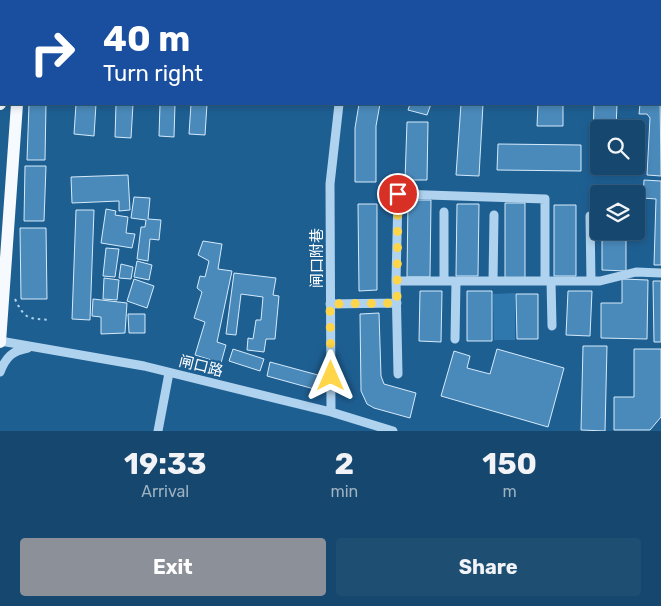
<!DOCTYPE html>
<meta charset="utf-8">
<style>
body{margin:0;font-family:Rubik,"Noto Sans SC",sans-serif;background:#1f4e73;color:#f1f3f6;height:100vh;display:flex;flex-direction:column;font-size:19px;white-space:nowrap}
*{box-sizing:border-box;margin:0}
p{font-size:16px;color:#9eb2c2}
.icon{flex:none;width:28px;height:28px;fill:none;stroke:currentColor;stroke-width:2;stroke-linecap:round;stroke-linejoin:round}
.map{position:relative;height:431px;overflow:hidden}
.sheet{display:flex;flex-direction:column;background:#16476e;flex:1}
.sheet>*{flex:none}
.hud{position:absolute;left:0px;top:0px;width:661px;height:105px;box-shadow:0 2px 8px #0003,0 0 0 1px #355f81;background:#1a4fa0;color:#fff;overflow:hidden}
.fabs{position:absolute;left:590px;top:120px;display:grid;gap:10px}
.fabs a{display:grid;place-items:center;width:55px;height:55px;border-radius:5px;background:#16476e;box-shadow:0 2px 8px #0003,0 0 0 1px #355f81;font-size:25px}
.pin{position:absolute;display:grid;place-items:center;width:42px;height:42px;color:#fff;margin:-21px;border:2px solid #fff;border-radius:50%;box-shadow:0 1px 5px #0007}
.me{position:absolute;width:55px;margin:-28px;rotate:0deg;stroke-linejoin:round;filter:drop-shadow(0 0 4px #0008)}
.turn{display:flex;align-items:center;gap:18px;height:105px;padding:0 20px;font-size:22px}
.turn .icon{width:65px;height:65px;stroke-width:2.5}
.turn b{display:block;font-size:35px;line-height:42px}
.eta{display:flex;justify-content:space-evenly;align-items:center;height:85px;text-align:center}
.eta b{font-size:30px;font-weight:700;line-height:35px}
.button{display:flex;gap:10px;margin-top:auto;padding:10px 20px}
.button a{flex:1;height:58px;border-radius:5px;background:#8c9099;color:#fff;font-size:20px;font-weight:700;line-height:58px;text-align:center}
.button a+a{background:#1f4e73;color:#f1f3f6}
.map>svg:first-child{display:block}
.green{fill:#2e78ae}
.building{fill:#4a8abb;stroke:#d5eafa}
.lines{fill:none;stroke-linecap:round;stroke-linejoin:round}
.path{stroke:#afd3ee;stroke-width:2;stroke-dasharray:2.5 4;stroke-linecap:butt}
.minor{stroke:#afd3ee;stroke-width:9}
.major{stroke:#f6faff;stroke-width:12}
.route{stroke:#ffd54a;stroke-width:9;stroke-dasharray:0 16.2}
.labels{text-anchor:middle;stroke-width:4.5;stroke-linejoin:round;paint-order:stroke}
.street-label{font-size:15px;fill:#fff;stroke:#1e5f92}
</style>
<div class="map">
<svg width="661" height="431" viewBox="0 0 661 431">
<rect width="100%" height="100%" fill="#1e5f92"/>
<path class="green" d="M515 293V340H494L493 294Z"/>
<path class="building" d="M653 0H661L660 71V1Z
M660 91 661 176 647 175 650 118 647 114H639L640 104H660Z
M29 104H46L45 160H27Z
M76 104H96L94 136 74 134Z
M116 104H133L131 138 115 137Z
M160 104H175L174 137 159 136Z
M191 104H207L205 135 189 134Z
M359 104H380L376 126V182H355V128Z
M410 104H431L427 115 408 110Z
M461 104H483L479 176 456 175Z
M538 104H563V126H537Z
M594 104H617L616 129H599V166H615V172L592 171Z
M407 122H428L427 180H405Z
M498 144 581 145V171L497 170Z
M25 166H46L44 221H24Z
M128 175 130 210 119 211V201L72 203 71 177Z
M644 180 661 181V265H654L656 199 643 198Z
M134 197 150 198 148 219 161 220 159 240 150 239 148 261 137 259 141 227H145L146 220 131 218Z
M408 200H431L430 277H407Z
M505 203H525V278H505Z
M358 204H377V290L359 291Z
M457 204H479L478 276H456Z
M554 205H576V276H554Z
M106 209 116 211 115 215 128 217 126 233 135 234 132 248 101 243Z
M76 210H94L90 320 72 319Z
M20 228H46L47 299H21Z
M602 231H626V271L602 270Z
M203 241 222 244 218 269 232 271 217 342 226 345 221 363 195 355 205 322 194 318 202 292 197 288 200 276 205 277 209 261 198 255Z
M106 248 119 249 115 277 103 276Z
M137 261 152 265 149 280 134 277Z
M121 264 133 267 131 279 119 278Z
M234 273 276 278 273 295 279 296 275 339H266L264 352 247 350 248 338 253 339 256 320H261L263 297 241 294 236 335 226 334Z
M104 278 119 280 117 300 103 299Z
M134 279 154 286 147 308 127 301Z
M622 279 648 280 647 339 601 338V303H622Z
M653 281H661V342H654Z
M420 291H442L441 342 419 341Z
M467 291H492V341H467Z
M568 291H592L590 336 566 335Z
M516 294H538V339H517Z
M93 299 127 303 125 333 101 334V317L92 316Z
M379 313 381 376 384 384 416 393 410 418 374 408 367 404 361 391 360 314Z
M128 314H145V333H129Z
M583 346H607L605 431 581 430Z
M233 349 264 359 260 371 229 361Z
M497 349 564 368 548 427 441 396 454 351 470 356 467 368 490 374Z
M634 349H661V417L650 430H614V397H634Z
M270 362 329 378 325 392 267 376Z"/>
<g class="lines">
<path class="path" d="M15 299C25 320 28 318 50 320"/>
<path class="minor" d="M355 1 356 0
M590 216 591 281
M396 281 398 194 545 199V281
M444 281V212
M493 281 494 215
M551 281 552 326
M330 304 397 303
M455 339 456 281
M0 341 144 366 331 412 393 431
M0 372C6 357 12 351 28 348
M398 374 396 281H600L636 272 661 273
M331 412 330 184 339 104
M158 431 169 373"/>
<path class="major" d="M12 1V0
M30 1V0
M0 104 1 87
M0 342 17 104"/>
</g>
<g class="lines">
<path class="route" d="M331 376 330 304 397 303 398 194"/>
</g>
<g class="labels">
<g class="street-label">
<text transform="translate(317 258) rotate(-90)" y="5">闸口附巷</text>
<text transform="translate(201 366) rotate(14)" y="5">闸口路</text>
</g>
</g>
</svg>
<div class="fabs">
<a><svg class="icon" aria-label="search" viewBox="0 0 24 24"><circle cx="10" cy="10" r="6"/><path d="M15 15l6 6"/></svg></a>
<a><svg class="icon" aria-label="layers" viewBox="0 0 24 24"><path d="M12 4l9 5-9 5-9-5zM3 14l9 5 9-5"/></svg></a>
</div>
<div class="pin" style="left:398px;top:194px;background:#d93025"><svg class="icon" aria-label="arrive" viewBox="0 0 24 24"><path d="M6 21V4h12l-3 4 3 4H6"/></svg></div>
<svg class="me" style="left:331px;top:376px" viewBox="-20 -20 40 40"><path d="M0-17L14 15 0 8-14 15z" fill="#ffd54a" stroke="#fff" stroke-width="4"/></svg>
<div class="hud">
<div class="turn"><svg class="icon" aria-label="right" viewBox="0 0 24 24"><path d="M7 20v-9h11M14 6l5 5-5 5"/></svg><div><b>40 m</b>Turn right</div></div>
</div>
</div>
<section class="sheet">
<div class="eta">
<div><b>19:33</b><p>Arrival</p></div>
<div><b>2</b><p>min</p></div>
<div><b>150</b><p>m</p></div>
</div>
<div class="button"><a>Exit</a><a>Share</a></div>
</section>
